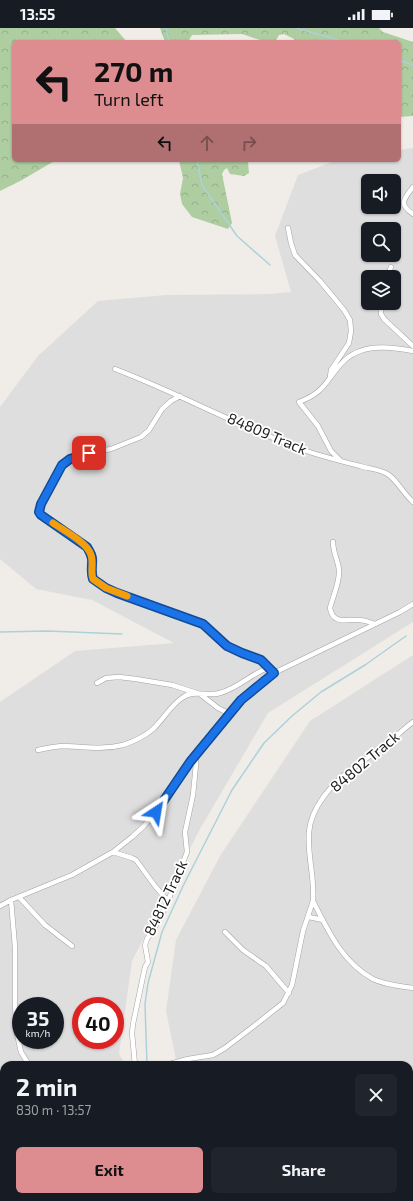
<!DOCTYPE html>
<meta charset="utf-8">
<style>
body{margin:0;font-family:"Exo 2",sans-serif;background:#20242c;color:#f1f3f6;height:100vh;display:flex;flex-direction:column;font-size:15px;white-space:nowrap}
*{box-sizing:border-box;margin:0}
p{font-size:13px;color:#9ea1a6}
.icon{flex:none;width:22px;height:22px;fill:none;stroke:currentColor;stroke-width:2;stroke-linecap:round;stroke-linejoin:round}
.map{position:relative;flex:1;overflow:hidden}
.sheet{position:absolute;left:0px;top:1033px;width:413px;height:140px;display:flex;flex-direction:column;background:#171b24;border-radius:12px 12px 0 0;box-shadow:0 1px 3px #0004}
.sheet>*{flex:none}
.guide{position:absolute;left:12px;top:12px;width:389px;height:122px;border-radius:6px;box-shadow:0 1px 3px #0004;background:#dd8c8f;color:#111;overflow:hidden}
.buttons{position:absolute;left:361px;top:146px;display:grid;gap:8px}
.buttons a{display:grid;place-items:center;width:40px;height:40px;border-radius:6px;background:#171b24;box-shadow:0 1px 3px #0004;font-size:20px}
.speed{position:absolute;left:12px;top:969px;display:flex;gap:8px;font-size:20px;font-weight:700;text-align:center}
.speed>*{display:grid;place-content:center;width:52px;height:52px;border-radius:50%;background:#171b24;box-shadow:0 1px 3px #0004;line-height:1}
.speed small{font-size:10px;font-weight:400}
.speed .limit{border:6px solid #d22;background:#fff;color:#111}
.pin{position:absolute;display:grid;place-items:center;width:34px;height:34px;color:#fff;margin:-17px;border-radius:8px;box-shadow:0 2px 6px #0006}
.me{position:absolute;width:44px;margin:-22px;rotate:33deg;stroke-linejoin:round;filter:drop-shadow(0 0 3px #0008)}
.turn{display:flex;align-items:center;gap:14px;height:84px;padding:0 16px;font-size:18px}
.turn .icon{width:52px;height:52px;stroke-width:2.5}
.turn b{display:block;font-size:28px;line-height:34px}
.lanes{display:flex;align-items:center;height:38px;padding:0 16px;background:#0003;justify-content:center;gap:20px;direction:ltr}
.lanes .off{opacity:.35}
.round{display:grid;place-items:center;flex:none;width:42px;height:42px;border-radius:6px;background:#20242c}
.headline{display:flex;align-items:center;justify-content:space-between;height:68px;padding:0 16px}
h1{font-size:24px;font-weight:700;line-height:30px}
.primary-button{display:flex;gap:8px;margin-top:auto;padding:8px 16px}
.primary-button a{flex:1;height:46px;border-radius:6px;background:#dd8c8f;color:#111;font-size:16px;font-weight:700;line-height:46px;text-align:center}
.primary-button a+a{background:#20242c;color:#f1f3f6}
.status{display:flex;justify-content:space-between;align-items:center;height:28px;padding:0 20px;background:#171b24;direction:ltr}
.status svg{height:11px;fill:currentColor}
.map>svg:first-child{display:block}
.residential{fill:#dfdede;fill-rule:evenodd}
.forest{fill:url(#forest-crowns)}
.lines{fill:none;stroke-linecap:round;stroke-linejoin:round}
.stream{stroke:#acd1db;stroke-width:1.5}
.minor-casing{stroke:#a2a2a2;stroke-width:5.5}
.minor{stroke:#fff;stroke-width:4.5}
.route-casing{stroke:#114b97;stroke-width:10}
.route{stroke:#1a73e8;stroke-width:7}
.slow{stroke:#f59e0b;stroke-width:7}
.labels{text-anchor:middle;stroke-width:3.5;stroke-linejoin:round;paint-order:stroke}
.street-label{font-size:15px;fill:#212121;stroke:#fff}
</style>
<div class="status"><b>13:55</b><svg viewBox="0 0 49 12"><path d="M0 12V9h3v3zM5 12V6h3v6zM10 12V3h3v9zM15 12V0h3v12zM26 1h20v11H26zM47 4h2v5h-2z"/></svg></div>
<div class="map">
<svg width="413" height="1173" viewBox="0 0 413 1173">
<defs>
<pattern id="forest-crowns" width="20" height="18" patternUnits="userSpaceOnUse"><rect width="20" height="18" fill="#aecda0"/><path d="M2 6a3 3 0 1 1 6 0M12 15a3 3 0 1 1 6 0" fill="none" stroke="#95b08a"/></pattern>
</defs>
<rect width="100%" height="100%" fill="#f0ede8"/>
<path class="residential" d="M413 120V594L268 685 200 801 132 933 119 1026 126 1037H4V1169H232L234 1173H0V674L75 623 174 615 92 572 36 561 0 531V379L38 328 98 273 166 267 270 266 291 264 275 208 298 147 337 132H399V122ZM368 153H394V179H368ZM368 201H394V227H368ZM368 249H394V275H368ZM21 978H55V1012H21ZM81 978H115V1012H81Z
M413 627V1173H286L284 1169H409V1037H177L166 983 176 912 220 828 310 693Z"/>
<path class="forest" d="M0 0H115L127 14H14V132H56L22 152 0 163Z
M160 0H379L383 4 413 14V88L399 89V14H295L294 11 284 6 279 7 275 14H260V12L242 6 192 7 188 14H165Z
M179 132H247L248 134 249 145 244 148 230 146 227 140 224 142 222 146 232 195 228 201 192 189 182 176 180 166 183 150Z"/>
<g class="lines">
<path class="stream" d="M166 0 169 14
M296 0 345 14
M399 32 413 37
M197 132 202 157 237 208 270 237
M0 604 48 603 122 606
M147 1037 145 976 148 955 162 904 184 856 232 762 264 715 292 688 321 664 365 637 406 608
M260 1169 262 1173"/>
<g class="minor-casing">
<path id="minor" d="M413 159C404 171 398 176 413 186
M288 200 291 215 295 227 320 253 344 282 350 292 351 303 349 315 331 342 330 349
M387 249 391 239
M381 275V286L384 291 413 318
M115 341C178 365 238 398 301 421 320 428 340 433 360 438 369 441 381 441 389 447 398 454 404 466 413 474
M180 368 171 373 162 381 149 402 141 409 111 421 79 427 69 431 62 437 58 444 41 476 39 484 41 487 87 519 91 525 92 534 91 547 93 551 97 555 117 565 203 596 227 619 242 625 261 632 268 640
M340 432 331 423 318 398 299 374C325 364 325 354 341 336 359 315 389 318 413 323
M333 514C333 525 338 532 339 542 340 554 333 568 330 580 333 597 346 591 359 592 365 592 369 594 375 596
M97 655 106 650 119 649 136 651 172 657 200 666 218 680 230 686
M413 694C403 701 395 710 385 717 374 726 362 733 350 742 332 756 311 779 309 804 307 827 315 850 313 873 328 903 343 935 373 951 385 957 400 958 413 960
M38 722C47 720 56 718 65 718 85 719 103 722 123 717 132 714 145 708 153 701 163 692 170 678 182 670 193 661 207 669 220 665 238 660 251 646 268 640L274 645
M113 824 132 830 136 832 155 858 168 873
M19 869 45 897 72 918
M11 872 15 919V977L17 1006 21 1024 29 1037
M0 878 11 872 72 847 113 824 132 809 143 799 156 784 190 734 241 672 274 645 400 584 413 576
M309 889 323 892
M225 904 243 922 266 938 289 965
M188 1031 192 1037
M135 1037 132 1005 133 996 145 939 148 934 145 917 147 911 158 894 168 873 187 824 185 804 193 767 196 736V727
M166 1037 188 1031 213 1027 225 1020 254 998 283 975 292 957 303 903 313 873
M0 1138H4
M143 1169 148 1173
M326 1169 331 1173
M58 1173 63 1169"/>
</g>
<use href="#minor" class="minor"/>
</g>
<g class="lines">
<g class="route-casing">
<path id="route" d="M89 425 70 431 62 437 41 476 39 484 41 487 87 519C90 524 93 529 92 535 92 541 91 545 93 551L106 560 117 565 203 596 227 618 242 625 261 632 274 645 241 672 190 734 156 784"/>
</g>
<use href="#route" class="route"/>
<path class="slow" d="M53 495C63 502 88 515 91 527 94 536 90 543 93 551L106 560 127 568"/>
</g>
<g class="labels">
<g class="street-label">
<text transform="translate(267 406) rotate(23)" y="5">84809 Track</text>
<text transform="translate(365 734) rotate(-40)" y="5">84802 Track</text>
<text transform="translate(166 870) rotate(-65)" y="5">84812 Track</text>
</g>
</g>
</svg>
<div class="buttons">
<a><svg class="icon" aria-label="sound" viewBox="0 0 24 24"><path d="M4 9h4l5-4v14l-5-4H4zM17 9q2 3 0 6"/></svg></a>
<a><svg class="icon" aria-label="search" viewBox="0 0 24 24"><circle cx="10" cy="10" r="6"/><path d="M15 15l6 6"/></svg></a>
<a><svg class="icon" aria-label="layers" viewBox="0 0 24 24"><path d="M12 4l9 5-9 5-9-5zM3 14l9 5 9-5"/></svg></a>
</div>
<div class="speed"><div>35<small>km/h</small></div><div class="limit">40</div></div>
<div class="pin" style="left:89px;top:425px;background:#d93025"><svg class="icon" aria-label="arrive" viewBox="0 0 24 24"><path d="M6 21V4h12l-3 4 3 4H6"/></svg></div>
<svg class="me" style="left:156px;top:784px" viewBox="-20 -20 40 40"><path d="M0-17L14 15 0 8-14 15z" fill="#1a73e8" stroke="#fff" stroke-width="4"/></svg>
<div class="guide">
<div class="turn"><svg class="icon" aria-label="left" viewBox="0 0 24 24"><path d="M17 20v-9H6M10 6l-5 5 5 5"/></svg><div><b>270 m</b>Turn left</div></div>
<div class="lanes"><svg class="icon" aria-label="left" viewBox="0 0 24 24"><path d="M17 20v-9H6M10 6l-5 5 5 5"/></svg><svg class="icon off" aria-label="ahead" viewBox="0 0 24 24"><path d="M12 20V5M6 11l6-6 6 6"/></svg><svg class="icon off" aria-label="right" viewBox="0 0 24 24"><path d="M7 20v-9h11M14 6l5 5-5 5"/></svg></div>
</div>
<section class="sheet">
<div class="headline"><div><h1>2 min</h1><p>830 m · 13:57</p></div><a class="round"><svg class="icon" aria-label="close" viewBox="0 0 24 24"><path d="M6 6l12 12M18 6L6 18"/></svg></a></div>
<div class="primary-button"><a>Exit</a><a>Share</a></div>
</section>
</div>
